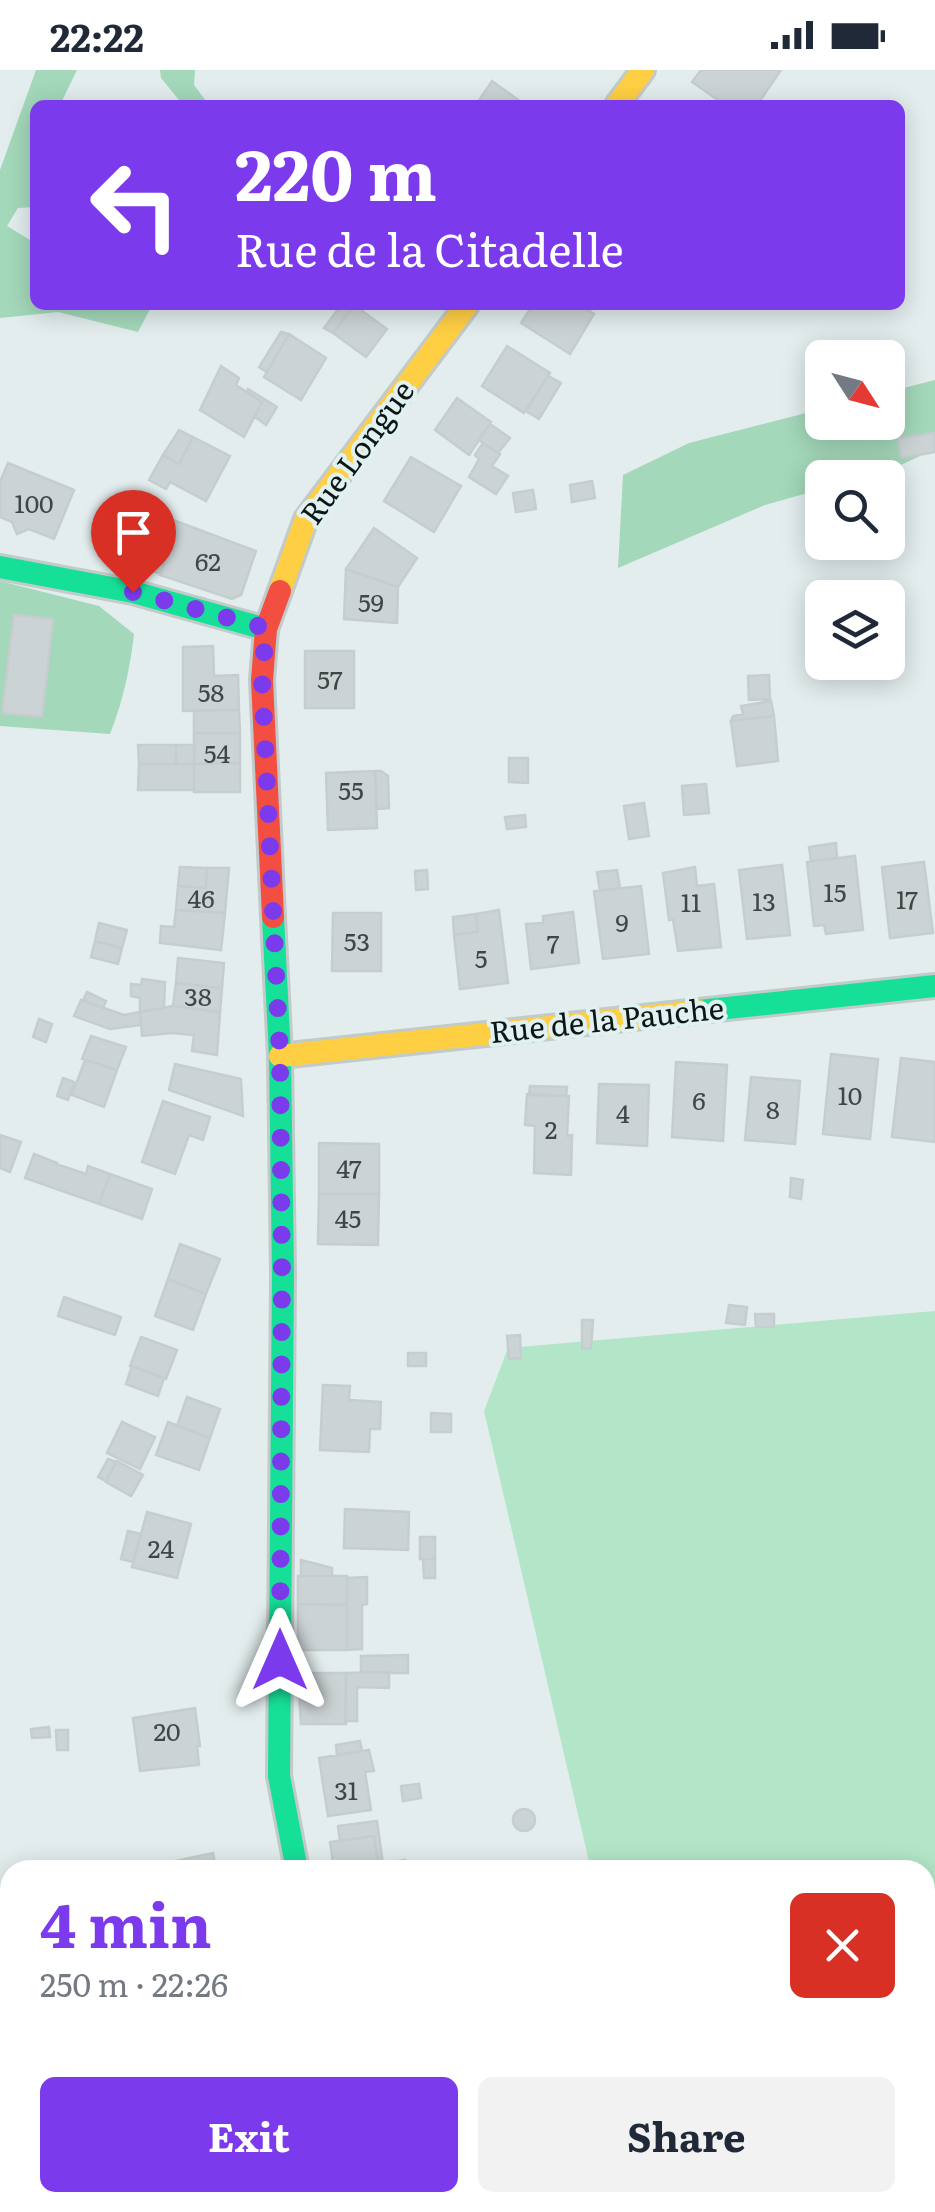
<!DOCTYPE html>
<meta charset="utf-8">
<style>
body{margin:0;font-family:Literata,serif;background:#f2f2f3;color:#1f2937;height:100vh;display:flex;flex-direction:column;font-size:38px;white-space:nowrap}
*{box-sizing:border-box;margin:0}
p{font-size:32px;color:#747a83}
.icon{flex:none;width:55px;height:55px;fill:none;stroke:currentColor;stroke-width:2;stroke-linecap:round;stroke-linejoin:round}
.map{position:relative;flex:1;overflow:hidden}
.sheet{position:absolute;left:0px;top:1790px;width:935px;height:352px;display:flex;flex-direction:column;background:#fff;border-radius:30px 30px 0 0;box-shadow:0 5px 25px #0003}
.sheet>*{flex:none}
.banner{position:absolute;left:30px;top:30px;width:875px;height:210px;border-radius:15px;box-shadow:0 5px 25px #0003;background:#7c3aed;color:#fff;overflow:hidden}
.needle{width:65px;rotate:126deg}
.controls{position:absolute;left:805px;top:270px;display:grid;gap:20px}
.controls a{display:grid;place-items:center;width:100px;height:100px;border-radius:15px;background:#fff;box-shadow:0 5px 25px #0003;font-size:50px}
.pin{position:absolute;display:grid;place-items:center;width:85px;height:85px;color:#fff;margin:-102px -42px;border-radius:50% 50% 50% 0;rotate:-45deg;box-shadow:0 0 10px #0007}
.pin .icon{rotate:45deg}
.me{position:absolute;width:110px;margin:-55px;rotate:0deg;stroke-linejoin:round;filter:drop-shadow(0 0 8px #0008)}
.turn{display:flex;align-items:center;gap:35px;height:210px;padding:0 40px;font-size:45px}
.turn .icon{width:130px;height:130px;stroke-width:2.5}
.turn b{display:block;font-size:70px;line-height:85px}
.round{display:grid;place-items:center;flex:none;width:105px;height:105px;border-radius:15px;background:#f2f2f3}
.summary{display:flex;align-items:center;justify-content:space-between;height:170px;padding:0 40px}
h1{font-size:60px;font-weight:700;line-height:75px;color:#7c3aed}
.cta{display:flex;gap:20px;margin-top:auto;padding:20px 40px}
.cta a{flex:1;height:115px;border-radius:15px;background:#7c3aed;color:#fff;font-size:40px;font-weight:700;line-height:115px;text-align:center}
.cta a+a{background:#f2f2f3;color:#1f2937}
.status{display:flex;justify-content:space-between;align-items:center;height:70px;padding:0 50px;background:#fff;direction:ltr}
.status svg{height:28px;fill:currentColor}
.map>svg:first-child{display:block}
.green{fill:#b3e6c8}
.forest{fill:#a4d8ba}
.building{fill:#ccd3d4;stroke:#c6cdce;stroke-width:2.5}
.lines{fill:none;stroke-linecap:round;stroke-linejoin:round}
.fast-casing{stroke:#c2caca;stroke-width:28}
.slow-casing{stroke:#c2caca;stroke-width:28}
.jam-casing{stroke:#c2caca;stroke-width:28}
.fast{stroke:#16e098;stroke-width:22}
.slow{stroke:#ffcf43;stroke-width:22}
.jam{stroke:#f24e42;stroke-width:22}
.route{stroke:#7c3aed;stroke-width:18;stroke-dasharray:0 32.4}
.labels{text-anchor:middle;stroke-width:8;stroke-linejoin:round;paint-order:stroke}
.number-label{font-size:25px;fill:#404647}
.street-label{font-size:30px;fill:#0e1515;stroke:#dff1f1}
</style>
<div class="status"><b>22:22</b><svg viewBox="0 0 49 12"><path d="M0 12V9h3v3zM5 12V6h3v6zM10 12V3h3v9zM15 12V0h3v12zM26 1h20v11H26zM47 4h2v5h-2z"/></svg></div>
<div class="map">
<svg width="935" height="2142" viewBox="0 0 935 2142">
<rect width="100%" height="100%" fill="#e3eded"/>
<path class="green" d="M935 1241V1882L925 1969V1800H591L484 1341 508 1278Z
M912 2132 913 2142H671L669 2133Z"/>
<path class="forest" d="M36 0H77L60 35H35V86L32 92 35 94V137L18 138 7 156 35 173V235H143L150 239 138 262 58 242 0 248V100Z
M160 0H195L194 15 209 35H183L161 8Z
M935 310V379L888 401 865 407 822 408V419L765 435 618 498 623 405 689 373 822 339V352H888V322Z
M0 511 99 536 134 564C130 599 123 631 110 664L0 656Z"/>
<path class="building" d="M701 0H781L757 35H725L692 12Z
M492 11 525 35H476Z
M341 235H354L333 263 324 258Z
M354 235 387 259 366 287 333 263Z
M533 235H580L594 244 570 284 521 253Z
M281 262 289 264 267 302 259 297Z
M289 264 326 288 301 330 264 307Z
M507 276 550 303 524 343 482 316Z
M221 296 239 308 236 315 262 332 244 367 200 340Z
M548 306 561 313 539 349 526 341Z
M248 319 277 337 266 355 255 347 262 332 247 322Z
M457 328 491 352 469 385 435 360Z
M490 354 510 368 498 383 479 370Z
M179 360 193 367 179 394 163 385Z
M934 363 935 382 901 388 898 368Z
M193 367 230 386 206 431 170 412 166 419 149 410 163 385 179 394Z
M483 373 500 384 492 396 508 406 496 424 469 407 479 389 475 385Z
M411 387 461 416 434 462 384 431Z
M8 393 74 420 54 469 29 459 17 464 12 452 0 447V412Z
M592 411 595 428 572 432 570 415Z
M533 420 536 439 516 442 513 423Z
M116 425 150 439 139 466 169 476 161 504 127 493 137 467 105 454Z
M149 441 256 481 241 525 232 529 160 505 169 476 139 466Z
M374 458 417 488 398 517 346 499Z
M346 499 398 517 397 553 344 549Z
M14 545 53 549 42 647 2 643Z
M213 576 214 606 238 605 239 640 183 641V577Z
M305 581H354V638H305Z
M769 605 770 629 749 630 748 606Z
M771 631 774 646 731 651 733 646 743 644 741 636Z
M194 640H239L240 663H194Z
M774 646 778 691 737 696 731 651Z
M194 663H240V693L194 694Z
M138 675H176V694H139Z
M176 675H195L194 694H176Z
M509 688H528V713L509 712Z
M240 693V722H194V694Z
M139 694H194V720H138Z
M375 701 377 758 328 760 326 703Z
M375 701H381L388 706 389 738 377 739Z
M706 714 709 743 684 745 682 716Z
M644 733 649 766 629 769 624 736Z
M525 745 526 757 507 759 505 747Z
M836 773 837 788 811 791 809 777Z
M855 786 863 860 826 864 824 855 814 856 807 792Z
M924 792 933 863 890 868 882 797Z
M782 795 790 865 747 869 739 800Z
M180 797 207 798 206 818 178 816Z
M695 797 697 816 714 814 721 877 678 881 673 849 669 850 663 803Z
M207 798H229L225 843 176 840 178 816 206 818Z
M427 800 428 819 416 820 415 801Z
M617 800 620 818 600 821 597 802Z
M641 816 649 884 603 889 594 821Z
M176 840 225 843 221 880 160 873 161 856 174 857Z
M499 840 508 913 460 919 454 865 478 862 476 844Z
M573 842 579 893 531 899 526 854 543 853V846Z
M333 843H381V901H332Z
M476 844 478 862 454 865 453 847Z
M99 853 127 860 122 878 95 871Z
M95 871 122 878 118 894 91 887Z
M178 888 224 893 222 918 176 913Z
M142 909 165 912 164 938 140 942V928L131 926V914L141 915Z
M176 913 222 918 220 942 173 936Z
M87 922 106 931 103 938 83 931Z
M81 930 124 945 140 942 141 955 110 959 74 946Z
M173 936 220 942 217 985 192 981 194 965 172 963 142 966 140 942Z
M39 949 52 954 46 972 33 967Z
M91 966 126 977 117 1000 82 989Z
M831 984 878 989 870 1069 823 1064Z
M901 988 935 992V1072L892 1067Z
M85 990 117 1000 104 1037 72 1025Z
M676 992 727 995 723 1071 672 1067Z
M175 994 241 1009 243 1046 169 1020Z
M751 1007 800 1011 795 1074 745 1070Z
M63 1008 74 1012 68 1030 57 1026Z
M599 1014 649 1015 647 1076 597 1073Z
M530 1016 567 1017 566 1026 529 1025Z
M527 1024 569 1026 567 1066 572 1065 571 1105 534 1103 535 1056 525 1055Z
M163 1031 210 1047 203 1070 189 1065 175 1104 142 1092Z
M0 1065 21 1072 10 1102 0 1098Z
M319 1073 379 1074V1124H319Z
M34 1084 57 1093 56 1094 86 1104 88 1096 110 1104 99 1134 25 1108Z
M110 1104 152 1119 142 1149 99 1134Z
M791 1108 803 1110 801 1129 790 1127Z
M319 1124H379L378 1175 318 1174Z
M180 1174 220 1189 206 1224 168 1209Z
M168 1209 206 1224 193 1260 155 1246Z
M64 1227 121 1247 115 1265 58 1246Z
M729 1235 747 1237 745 1255 726 1253Z
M755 1244H774V1257H756Z
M582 1250H593L591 1278 582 1279Z
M520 1265 521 1288 509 1289 507 1266Z
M141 1267 177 1280 166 1309 130 1296Z
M408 1283H426V1296H408Z
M132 1296 164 1308 158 1326 126 1314Z
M323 1315 350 1316 349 1330 381 1332 380 1359H370L369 1382 320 1380Z
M187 1327 220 1339 210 1368 177 1356Z
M431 1343 451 1344V1362H431Z
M122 1352 155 1367 140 1399 107 1383Z
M168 1352 210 1368 199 1400 156 1385Z
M108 1389 116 1392 106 1411 98 1407Z
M117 1391 143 1405 131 1426 106 1412Z
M345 1439 409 1442 408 1480 344 1478Z
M147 1442 191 1454 177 1508 132 1497Z
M128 1461 141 1464 133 1492 121 1489Z
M420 1467H435V1489H420Z
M423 1489H435V1508H424Z
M301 1490 332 1498V1506H301Z
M298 1506H347V1535L298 1534Z
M367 1507V1534L362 1535V1579L347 1580V1508Z
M298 1534 347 1535V1580H298Z
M408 1585V1603H361V1586Z
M389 1602V1618L357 1617V1651H345L346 1603Z
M298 1603H346V1654H301Z
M195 1638 200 1676H197L199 1695 140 1701 133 1648Z
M49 1657 50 1667 32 1668 31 1659Z
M56 1660H68V1680H57Z
M360 1671 362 1681 337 1685 336 1675Z
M369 1680 374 1701 365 1702 371 1740 328 1746 319 1688Z
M419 1714 421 1728 403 1731 401 1716Z
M513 1750a11 11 0 1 1 22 0a11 11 0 1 1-22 0Z
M377 1751 383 1794H378L374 1766 340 1771 338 1756Z
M374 1766 378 1794 405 1790 406 1800H334L330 1772Z
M213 1783 216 1800H163L162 1794Z
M248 2132H302L304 2142H250Z"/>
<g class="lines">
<g class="fast-casing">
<path id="fast" d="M0 497 133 522 266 559
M273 847 280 986 283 1204 279 1706 297 1800
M699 941 935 916"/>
</g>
<g class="slow-casing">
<path id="slow" d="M617 35 643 0
M280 521 306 449 467 235
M280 986 699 941
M362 2132 363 2142"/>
</g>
<g class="jam-casing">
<path id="jam" d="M273 847 262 610 266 559 280 521"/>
</g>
<use href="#fast" class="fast"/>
<use href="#slow" class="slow"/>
<use href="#jam" class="jam"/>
</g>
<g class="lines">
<path class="route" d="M133 522 266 558 262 610 280 986 282 1204 280 1590"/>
</g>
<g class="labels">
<g class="number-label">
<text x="34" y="443">100</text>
<text x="208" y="501">62</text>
<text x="371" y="542">59</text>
<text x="330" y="619">57</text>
<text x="211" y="632">58</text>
<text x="217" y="693">54</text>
<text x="351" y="730">55</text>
<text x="835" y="832">15</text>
<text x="201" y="838">46</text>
<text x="907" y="839">17</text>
<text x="764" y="841">13</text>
<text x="691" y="842">11</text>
<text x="622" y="862">9</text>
<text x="357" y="881">53</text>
<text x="553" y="883">7</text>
<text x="481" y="898">5</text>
<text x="198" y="936">38</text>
<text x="850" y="1035">10</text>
<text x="699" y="1040">6</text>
<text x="773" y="1049">8</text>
<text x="623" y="1053">4</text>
<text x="551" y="1069">2</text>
<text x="349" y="1108">47</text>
<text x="348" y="1158">45</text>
<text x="161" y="1488">24</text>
<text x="167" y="1671">20</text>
<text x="346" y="1730">31</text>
</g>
<g class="street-label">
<text transform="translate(358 383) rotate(-54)" y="10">Rue Longue</text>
<text transform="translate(607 951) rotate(-6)" y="10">Rue de la Pauche</text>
</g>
</g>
</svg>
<div class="controls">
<a><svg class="needle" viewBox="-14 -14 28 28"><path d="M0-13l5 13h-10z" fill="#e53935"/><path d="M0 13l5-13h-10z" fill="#747a83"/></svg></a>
<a><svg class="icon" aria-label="search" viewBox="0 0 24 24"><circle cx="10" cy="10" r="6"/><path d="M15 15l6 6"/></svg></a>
<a><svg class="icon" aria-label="layers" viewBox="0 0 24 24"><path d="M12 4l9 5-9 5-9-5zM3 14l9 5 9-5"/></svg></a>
</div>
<div class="pin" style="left:133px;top:522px;background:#d93025"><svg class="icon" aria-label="arrive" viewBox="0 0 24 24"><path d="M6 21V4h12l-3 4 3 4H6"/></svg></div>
<svg class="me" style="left:280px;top:1590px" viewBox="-20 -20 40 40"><path d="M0-17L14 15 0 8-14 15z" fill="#7c3aed" stroke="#fff" stroke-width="4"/></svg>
<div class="banner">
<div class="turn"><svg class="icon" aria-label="left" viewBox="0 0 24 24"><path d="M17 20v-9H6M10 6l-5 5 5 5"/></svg><div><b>220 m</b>Rue de la Citadelle</div></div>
</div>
<section class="sheet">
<div class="summary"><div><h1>4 min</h1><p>250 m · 22:26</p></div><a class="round" style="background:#d93025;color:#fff"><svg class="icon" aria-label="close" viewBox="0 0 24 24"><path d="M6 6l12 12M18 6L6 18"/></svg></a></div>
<div class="cta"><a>Exit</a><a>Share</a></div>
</section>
</div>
